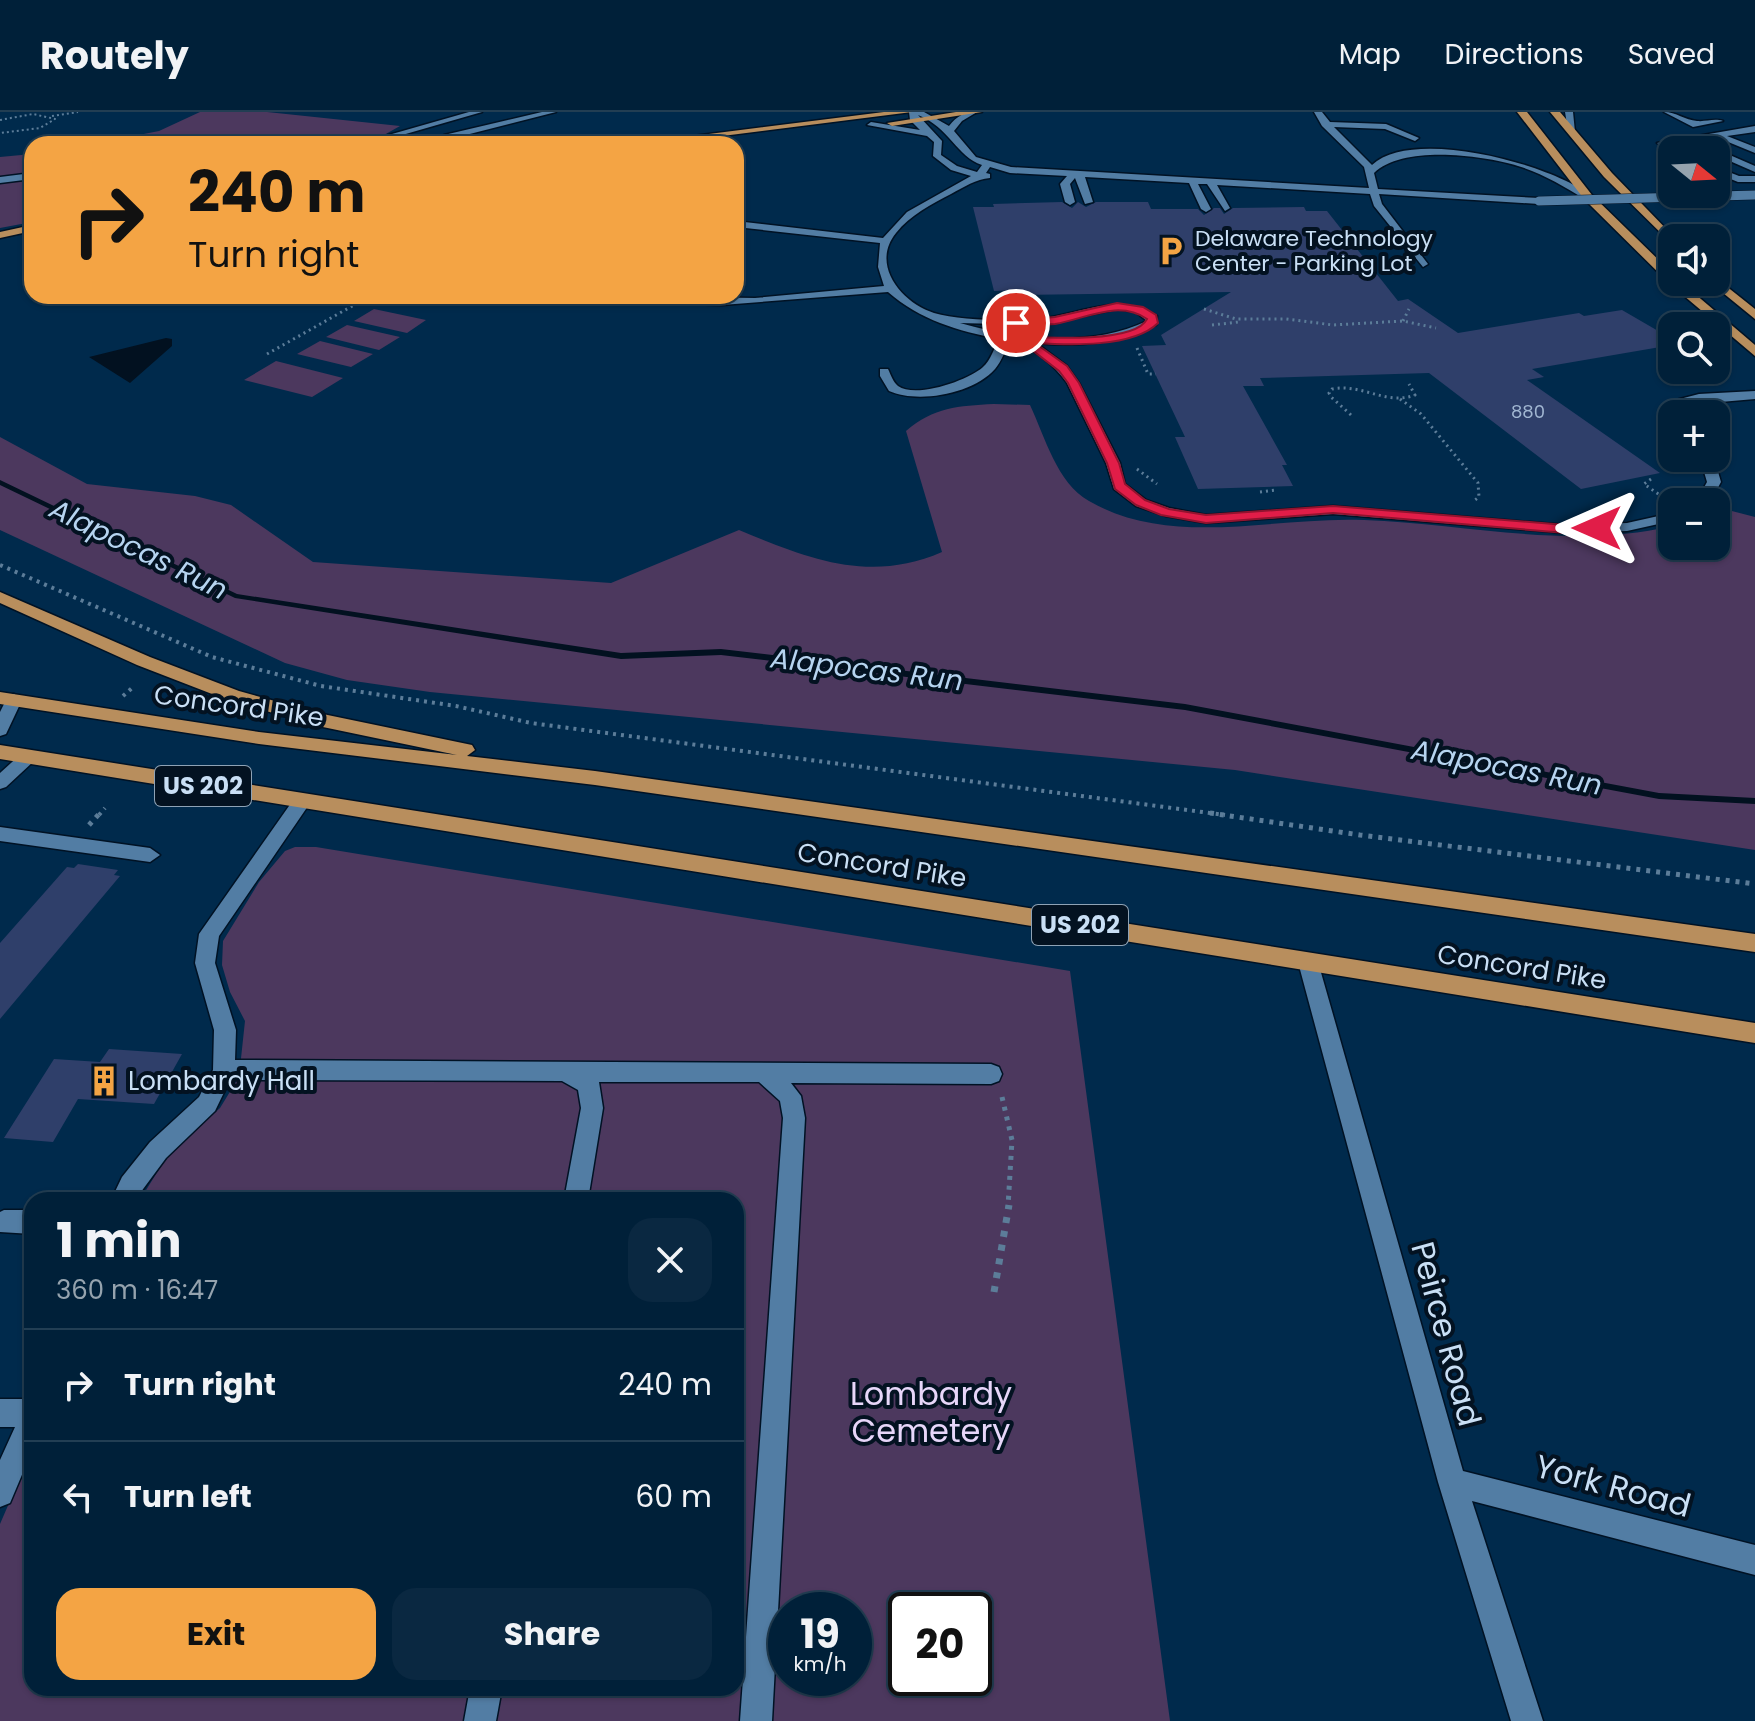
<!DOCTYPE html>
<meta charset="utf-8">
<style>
body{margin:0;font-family:Poppins,sans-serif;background:#0a2841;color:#f1f3f6;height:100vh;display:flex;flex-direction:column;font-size:30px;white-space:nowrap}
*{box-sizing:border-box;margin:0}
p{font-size:26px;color:#95a3ae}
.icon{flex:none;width:44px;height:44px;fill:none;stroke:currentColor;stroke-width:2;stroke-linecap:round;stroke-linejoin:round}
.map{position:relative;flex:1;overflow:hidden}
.side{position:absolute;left:24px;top:1080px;width:720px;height:504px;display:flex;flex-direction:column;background:#002039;border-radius:24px;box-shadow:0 2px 6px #0004,0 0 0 2px #223e53}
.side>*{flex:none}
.guide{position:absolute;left:24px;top:24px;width:720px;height:168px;border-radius:24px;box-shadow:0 2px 6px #0004,0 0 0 2px #223e53;background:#f4a444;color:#111;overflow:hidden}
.needle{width:52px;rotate:108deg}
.buttons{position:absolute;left:1658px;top:24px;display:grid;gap:16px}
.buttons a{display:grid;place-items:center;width:72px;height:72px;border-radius:16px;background:#002039;box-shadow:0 2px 6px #0004,0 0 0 2px #223e53;font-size:40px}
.speed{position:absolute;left:768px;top:1480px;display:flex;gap:16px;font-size:40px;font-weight:700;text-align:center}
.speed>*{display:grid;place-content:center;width:104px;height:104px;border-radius:50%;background:#002039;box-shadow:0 2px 6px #0004,0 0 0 2px #223e53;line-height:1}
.speed small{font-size:20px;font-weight:400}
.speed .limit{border:4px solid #111;border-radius:12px;background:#fff;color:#111}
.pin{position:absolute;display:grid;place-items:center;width:68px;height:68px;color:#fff;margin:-34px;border:4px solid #fff;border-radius:50%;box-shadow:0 2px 8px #0007}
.me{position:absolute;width:88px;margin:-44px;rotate:270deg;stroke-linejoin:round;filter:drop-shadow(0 0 6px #0008)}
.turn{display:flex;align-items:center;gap:28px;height:168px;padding:0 32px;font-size:36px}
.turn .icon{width:104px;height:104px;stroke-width:2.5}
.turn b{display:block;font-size:56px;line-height:68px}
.round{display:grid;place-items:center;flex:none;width:84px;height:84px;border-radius:24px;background:#0a2841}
.overview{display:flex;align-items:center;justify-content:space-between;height:136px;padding:0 32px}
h1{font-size:48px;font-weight:700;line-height:60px}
.primary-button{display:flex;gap:16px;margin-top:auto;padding:16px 32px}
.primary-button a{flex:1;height:92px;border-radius:24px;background:#f4a444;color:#111;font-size:32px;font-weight:700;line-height:92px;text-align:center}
.primary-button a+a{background:#0a2841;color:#f1f3f6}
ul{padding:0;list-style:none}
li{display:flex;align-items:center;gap:24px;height:112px;padding:0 32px;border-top:2px solid #223e53}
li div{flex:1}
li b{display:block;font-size:30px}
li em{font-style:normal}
header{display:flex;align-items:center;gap:48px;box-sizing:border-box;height:112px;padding:0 40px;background:#002039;border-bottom:2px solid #223e53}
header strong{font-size:38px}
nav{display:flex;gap:44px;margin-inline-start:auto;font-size:28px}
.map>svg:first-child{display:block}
.green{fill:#4c385e;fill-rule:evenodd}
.water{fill:#021120}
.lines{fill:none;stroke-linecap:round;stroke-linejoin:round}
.stream{fill:#021120;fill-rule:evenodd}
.building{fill:#2f3f6a}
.service-casing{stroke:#001224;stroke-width:3}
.minor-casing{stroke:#001224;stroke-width:3}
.tertiary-casing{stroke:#001224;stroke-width:3}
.trunk-casing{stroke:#001224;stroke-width:3}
.path-far4{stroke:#5c7d99;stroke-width:2;stroke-dasharray:2 3;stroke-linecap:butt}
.path-far3{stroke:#5c7d99;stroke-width:3;stroke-dasharray:2 4;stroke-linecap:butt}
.path-far2{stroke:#5c7d99;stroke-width:4;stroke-dasharray:3 5;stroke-linecap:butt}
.path-far1{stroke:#5c7d99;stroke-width:5;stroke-dasharray:4 6;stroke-linecap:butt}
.path{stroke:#5c7d99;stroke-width:7;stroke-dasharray:6 8;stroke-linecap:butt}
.service{fill:#527da4;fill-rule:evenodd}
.minor{fill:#527da4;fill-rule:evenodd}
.tertiary{fill:#527da4;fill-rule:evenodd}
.trunk{fill:#b88e5d;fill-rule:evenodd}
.service-bridge-casing{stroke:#001224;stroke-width:10;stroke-linecap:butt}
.service-bridge{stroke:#527da4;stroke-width:9}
.route{fill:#e11d48;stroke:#92132f;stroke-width:2}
.labels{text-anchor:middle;stroke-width:8;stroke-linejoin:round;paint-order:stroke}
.far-number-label{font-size:18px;fill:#a2b7d2}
.far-poi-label{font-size:22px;fill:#c9dff5;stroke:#031221;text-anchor:start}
.shield{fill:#031221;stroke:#8ea2b5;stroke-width:2}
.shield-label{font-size:24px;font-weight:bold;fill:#c9dff5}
.street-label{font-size:26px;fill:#c9dff5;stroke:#031221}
.poi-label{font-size:26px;fill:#c9dff5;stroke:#031221;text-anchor:start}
.water-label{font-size:28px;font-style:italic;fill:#b6d4f0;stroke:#031221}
.near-street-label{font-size:32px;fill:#c9dff5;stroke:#031221}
.near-park-label{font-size:32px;fill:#e7d6f9;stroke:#031221}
</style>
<header>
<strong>Routely</strong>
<nav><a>Map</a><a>Directions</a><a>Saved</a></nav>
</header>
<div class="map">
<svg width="1755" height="1609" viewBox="0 0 1755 1609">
<rect width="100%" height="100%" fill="#002a4c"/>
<path class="green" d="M200 0H267L400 14 368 32H93L159 19Z
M32 42V110L0 116V45Z
M374 197 426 208 407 221 354 209Z
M347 213 400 225 379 238 326 225Z
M320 229 373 242 351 255 297 242Z
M276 249 343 266 312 285 244 268Z
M994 292 1030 293C1045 325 1057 371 1089 389 1172 437 1275 404 1364 408 1466 412 1572 438 1672 414V434H1716V402L1728 398 1755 405V738L1235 658 430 580 347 568 285 551 0 418V325L87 372 195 384 231 393 313 450 611 471 739 418C807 446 869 472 942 440L906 319C934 295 958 294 994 292Z
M295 735H316L1070 859 1170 1609H0V1412L32 1338V1576H736V1088H140L167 1044 220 996 239 965 245 909 230 880 222 853 223 829 259 770 285 739ZM786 1498H854V1566H786ZM906 1498H974V1566H906Z"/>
<path class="water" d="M166 226 172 227V234L130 271 89 245Z"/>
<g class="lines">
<path class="stream" d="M0 368 237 482 621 541 721 537 1185 592 1659 681 1755 686V692L1659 687 1185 598 721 543 621 547 235 486 0 373Z"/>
</g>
<path class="building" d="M1062 90 1072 96 1078 90 1086 95 1096 90H1148L1151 97H1198L1204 103 1214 96H1220L1224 102 1233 96 1304 95 1306 99H1327L1398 189 1408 187 1458 221 1579 201 1584 204 1622 198 1672 227V233L1532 257 1544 265 1527 268 1660 361 1581 377 1429 261 1260 266 1264 274H1243L1287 353H1282L1293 374 1198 377 1175 325H1185L1142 234 1166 233 1161 223 1231 180 1019 183 1018 178 994 179 973 95H994L993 92Z
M78 752 118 758 114 763 120 764 0 907V831L67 755 74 756Z
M109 937 182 942 154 992 78 987 53 1030 4 1026 54 947 100 950Z"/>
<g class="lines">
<g class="service-casing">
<path id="service" d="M542 0H556L450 27 443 32H435L434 29 444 23Z
M909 0H924L949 14C957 4 964 0 977 0L962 9 954 19 976 45 1011 55 1369 76 1364 55 1322 14 1314 0H1322L1330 10 1386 12 1419 26 1415 29 1385 17 1334 15 1372 53C1413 14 1554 53 1593 85L1585 87C1563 74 1542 61 1518 54 1481 43 1403 33 1374 61L1378 77 1539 86 1544 89 1539 92 1379 82 1382 92 1428 152 1423 155 1374 94 1370 82 1217 73 1230 96 1225 99 1207 72H1198L1211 97 1206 100 1201 97 1189 71 1085 65 1093 90 1085 92 1075 66 1070 72 1075 90 1070 93 1065 90 1060 72 1067 64 1010 61 990 55 986 61 990 62V66C976 67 964 75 951 82 932 92 910 103 896 121 870 153 902 191 934 201 960 209 1011 209 1038 207 1080 203 1118 179 1157 204L1156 213C1118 232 1079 235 1036 231L1067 254 1079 271 1120 351 1125 372 1146 388 1169 396 1206 403 1333 394 1566 413 1627 411 1672 401V409L1627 419 1566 421 1333 402 1206 411 1166 404 1136 394 1114 377 1106 351 1067 271C1055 254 1031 232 1010 229 1005 238 1002 249 995 257 973 282 918 292 889 279L880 264V257H888C891 263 893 270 898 274 916 287 969 268 983 255 991 248 994 236 999 227 958 219 920 208 888 180L722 193 654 191 615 184 755 186 884 174 878 155 880 131 736 115V109L883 126 907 100 971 64 951 58 933 44 934 30 927 24 867 13 871 10 920 18 910 8ZM918 3C949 15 957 45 982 53L977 60 957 54 941 43 942 29ZM1117 197 1136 200 1147 209C1090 236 1019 228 960 211L1039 213Z
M1565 0H1573L1575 20 1568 18Z
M1664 0C1676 0 1685 8 1697 9 1706 10 1714 6 1723 9L1693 15Z
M1755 14V20L1727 24 1755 35V41L1716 25 1669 32 1676 38 1672 41 1657 31Z
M1716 37 1755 54V60L1716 43 1713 38Z
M1716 55 1739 64H1755V70H1738L1716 61Z
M425 184H446L447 186 442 189Z
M1755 279V287L1686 293 1684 302H1672L1676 288 1699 282Z
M1700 346H1714L1721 370 1710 390H1696L1707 370Z
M14 582 22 588 6 622 0 624V600L8 584Z
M28 639 34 641 37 645 34 649 6 675 0 677V661L22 641Z
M302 682 308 684 311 689 308 694 219 824 215 851 236 918 235 948 991 952 999 955 1002 962 999 969 991 972 791 971 801 984 805 1006 772 1609H740L783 1006 780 989 759 970H599L603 996 588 1088H564L581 996 578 978 562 969 230 968 215 999 166 1046 135 1088H111L122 1065 150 1030 199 985 213 958 214 918 195 851 199 822 296 684Z
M0 715 150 736 160 743 150 750 0 729Z
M4 1098H32V1122L0 1120V1100Z
M0 1287H32V1339L10 1391 0 1395V1348L15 1315H0Z
M470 1576H502L496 1609H464Z"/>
</g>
<g class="minor-casing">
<path id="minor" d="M1308 842 1315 844 1318 850 1463 1359 1755 1433V1463L1472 1389 1543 1609H1511L1438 1370 1298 850 1301 844Z"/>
</g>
<g class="tertiary-casing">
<path id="tertiary" d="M469 0H482L371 32H357Z
M32 61V67L0 71V65Z"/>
</g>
<g class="trunk-casing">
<path id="trunk" d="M884 0H912L659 32H630Z
M956 0H982L892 14 887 11Z
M1517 0H1527L1592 83 1672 161V170H1681L1755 233V244L1670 172 1584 87Z
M1550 0H1560L1612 61 1675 126H1672V132L1604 65Z
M32 113V119L0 126V120Z
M1716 166 1755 197V207L1712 172 1710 170H1716Z
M0 480 150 545 239 579 318 601 472 633 475 638 467 644 595 659 1755 822V840L595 673 259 632 0 592V580L259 620 457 643 318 614 225 587 137 553 0 491Z
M0 633 1755 911V931L0 647Z"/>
</g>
<path class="path-far4" d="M52 4 78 0
M0 8 33 2 55 7 40 16 0 21"/>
<path class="path-far3" d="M1204 197 1236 207H1286L1333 213 1403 209 1436 216
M1403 209 1409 197
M1212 213 1239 210
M1137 236 1148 262H1156
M267 242 370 184
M1683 272 1688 258
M1400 287 1421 302 1478 371 1479 385 1475 388
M1351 303 1331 285 1329 281 1332 277C1362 271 1386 294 1415 283L1409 272
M1137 357 1157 372
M1651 367 1644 372 1664 386
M1260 380 1277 378"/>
<path class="path-far2" d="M0 453 212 545 321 574 456 594 531 611 1225 703
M123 584 132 576
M99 703 105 696"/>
<path class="path-far1" d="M1210 701 1360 723 1755 772
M89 713 100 701
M1002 985 1012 1028 1008 1095"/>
<path class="path" d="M994 1180 1009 1093"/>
<use href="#service" class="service"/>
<use href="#minor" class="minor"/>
<use href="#tertiary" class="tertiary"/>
<use href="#trunk" class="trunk"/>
<g class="service-bridge-casing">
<path id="service-bridge" d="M1539 89 1755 83"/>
</g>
<use href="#service-bridge" class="service-bridge"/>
</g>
<path class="route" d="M1117 191 1143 195 1156 203 1158 211C1133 236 1068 233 1035 231L1067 254 1079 271 1119 351 1125 372 1145 388 1169 397 1206 403 1333 394 1566 413 1597 412 1603 416 1597 420 1566 421 1333 401 1206 411 1161 403 1136 393 1115 377 1107 351 1068 271 1059 259 1018 227 1023 224C1049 226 1135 231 1147 207 1118 187 1086 207 1055 212 1042 213 1029 213 1016 214L1011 211 1016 208 1055 205Z"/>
<defs>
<g id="parking-bare" transform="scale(2.4)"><path d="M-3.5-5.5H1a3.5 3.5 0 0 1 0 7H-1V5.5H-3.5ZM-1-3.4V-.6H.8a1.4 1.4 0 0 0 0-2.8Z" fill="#f4a444" stroke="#031221" stroke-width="2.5" paint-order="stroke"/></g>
<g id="building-bare" transform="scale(2.4)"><path d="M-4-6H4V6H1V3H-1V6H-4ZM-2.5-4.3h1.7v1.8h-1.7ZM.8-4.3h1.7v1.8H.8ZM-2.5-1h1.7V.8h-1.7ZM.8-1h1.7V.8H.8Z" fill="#f4a444" stroke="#031221" stroke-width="2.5" paint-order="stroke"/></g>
</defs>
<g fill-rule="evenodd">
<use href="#parking-bare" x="1171" y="139"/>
<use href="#building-bare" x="104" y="969"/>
</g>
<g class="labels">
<g class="far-number-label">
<text x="1528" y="306">880</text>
</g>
<g class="far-poi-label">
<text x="1195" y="134">Delaware Technology<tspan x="1195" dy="25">Center - Parking Lot</tspan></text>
</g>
<g class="shield">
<rect x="155" y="654" width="96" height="40" rx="6"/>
<rect x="1032" y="793" width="96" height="40" rx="6"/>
</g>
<g class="shield-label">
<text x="203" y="682">US 202</text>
<text x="1080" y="821">US 202</text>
</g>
<g class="street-label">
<text transform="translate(239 594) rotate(8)" y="9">Concord Pike</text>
<text transform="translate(882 753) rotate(9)" y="9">Concord Pike</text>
<text transform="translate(1522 855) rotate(9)" y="9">Concord Pike</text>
</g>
<g class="poi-label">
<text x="128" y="978">Lombardy Hall</text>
</g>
<g class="water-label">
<text transform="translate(139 437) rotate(26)" y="10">Alapocas Run</text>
<text transform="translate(867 557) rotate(7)" y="10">Alapocas Run</text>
<text transform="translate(1507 655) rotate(11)" y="10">Alapocas Run</text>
</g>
<g class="near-street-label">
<text transform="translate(1446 1222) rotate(75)" y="11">Peirce Road</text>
<text transform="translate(1613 1374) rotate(15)" y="11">York Road</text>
</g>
<g class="near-park-label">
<text x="931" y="1293">Lombardy<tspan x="931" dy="37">Cemetery</tspan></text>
</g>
</g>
</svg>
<div class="buttons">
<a><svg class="needle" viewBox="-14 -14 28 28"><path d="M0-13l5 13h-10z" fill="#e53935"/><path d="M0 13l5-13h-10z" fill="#95a3ae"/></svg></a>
<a><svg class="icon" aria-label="sound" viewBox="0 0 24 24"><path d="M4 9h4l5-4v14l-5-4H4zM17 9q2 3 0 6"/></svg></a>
<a><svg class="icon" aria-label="search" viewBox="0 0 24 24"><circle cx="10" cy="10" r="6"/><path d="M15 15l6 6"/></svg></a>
<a>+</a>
<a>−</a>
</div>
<div class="speed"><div>19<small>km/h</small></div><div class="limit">20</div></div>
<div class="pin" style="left:1016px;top:211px;background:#d93025"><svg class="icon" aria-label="arrive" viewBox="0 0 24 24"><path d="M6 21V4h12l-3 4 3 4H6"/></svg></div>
<svg class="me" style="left:1597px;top:416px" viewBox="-20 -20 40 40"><path d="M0-17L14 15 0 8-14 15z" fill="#e11d48" stroke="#fff" stroke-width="4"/></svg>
<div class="guide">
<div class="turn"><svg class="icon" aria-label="right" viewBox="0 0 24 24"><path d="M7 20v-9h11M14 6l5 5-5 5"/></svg><div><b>240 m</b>Turn right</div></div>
</div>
<section class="side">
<div class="overview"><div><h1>1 min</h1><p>360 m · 16:47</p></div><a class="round"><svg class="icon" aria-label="close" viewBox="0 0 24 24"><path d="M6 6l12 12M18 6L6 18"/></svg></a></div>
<ul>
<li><svg class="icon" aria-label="right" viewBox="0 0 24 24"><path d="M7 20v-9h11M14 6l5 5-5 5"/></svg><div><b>Turn right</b></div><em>240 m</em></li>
<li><svg class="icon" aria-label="left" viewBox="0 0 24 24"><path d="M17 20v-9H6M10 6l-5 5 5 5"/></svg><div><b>Turn left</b></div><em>60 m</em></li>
</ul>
<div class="primary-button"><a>Exit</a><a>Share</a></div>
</section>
</div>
